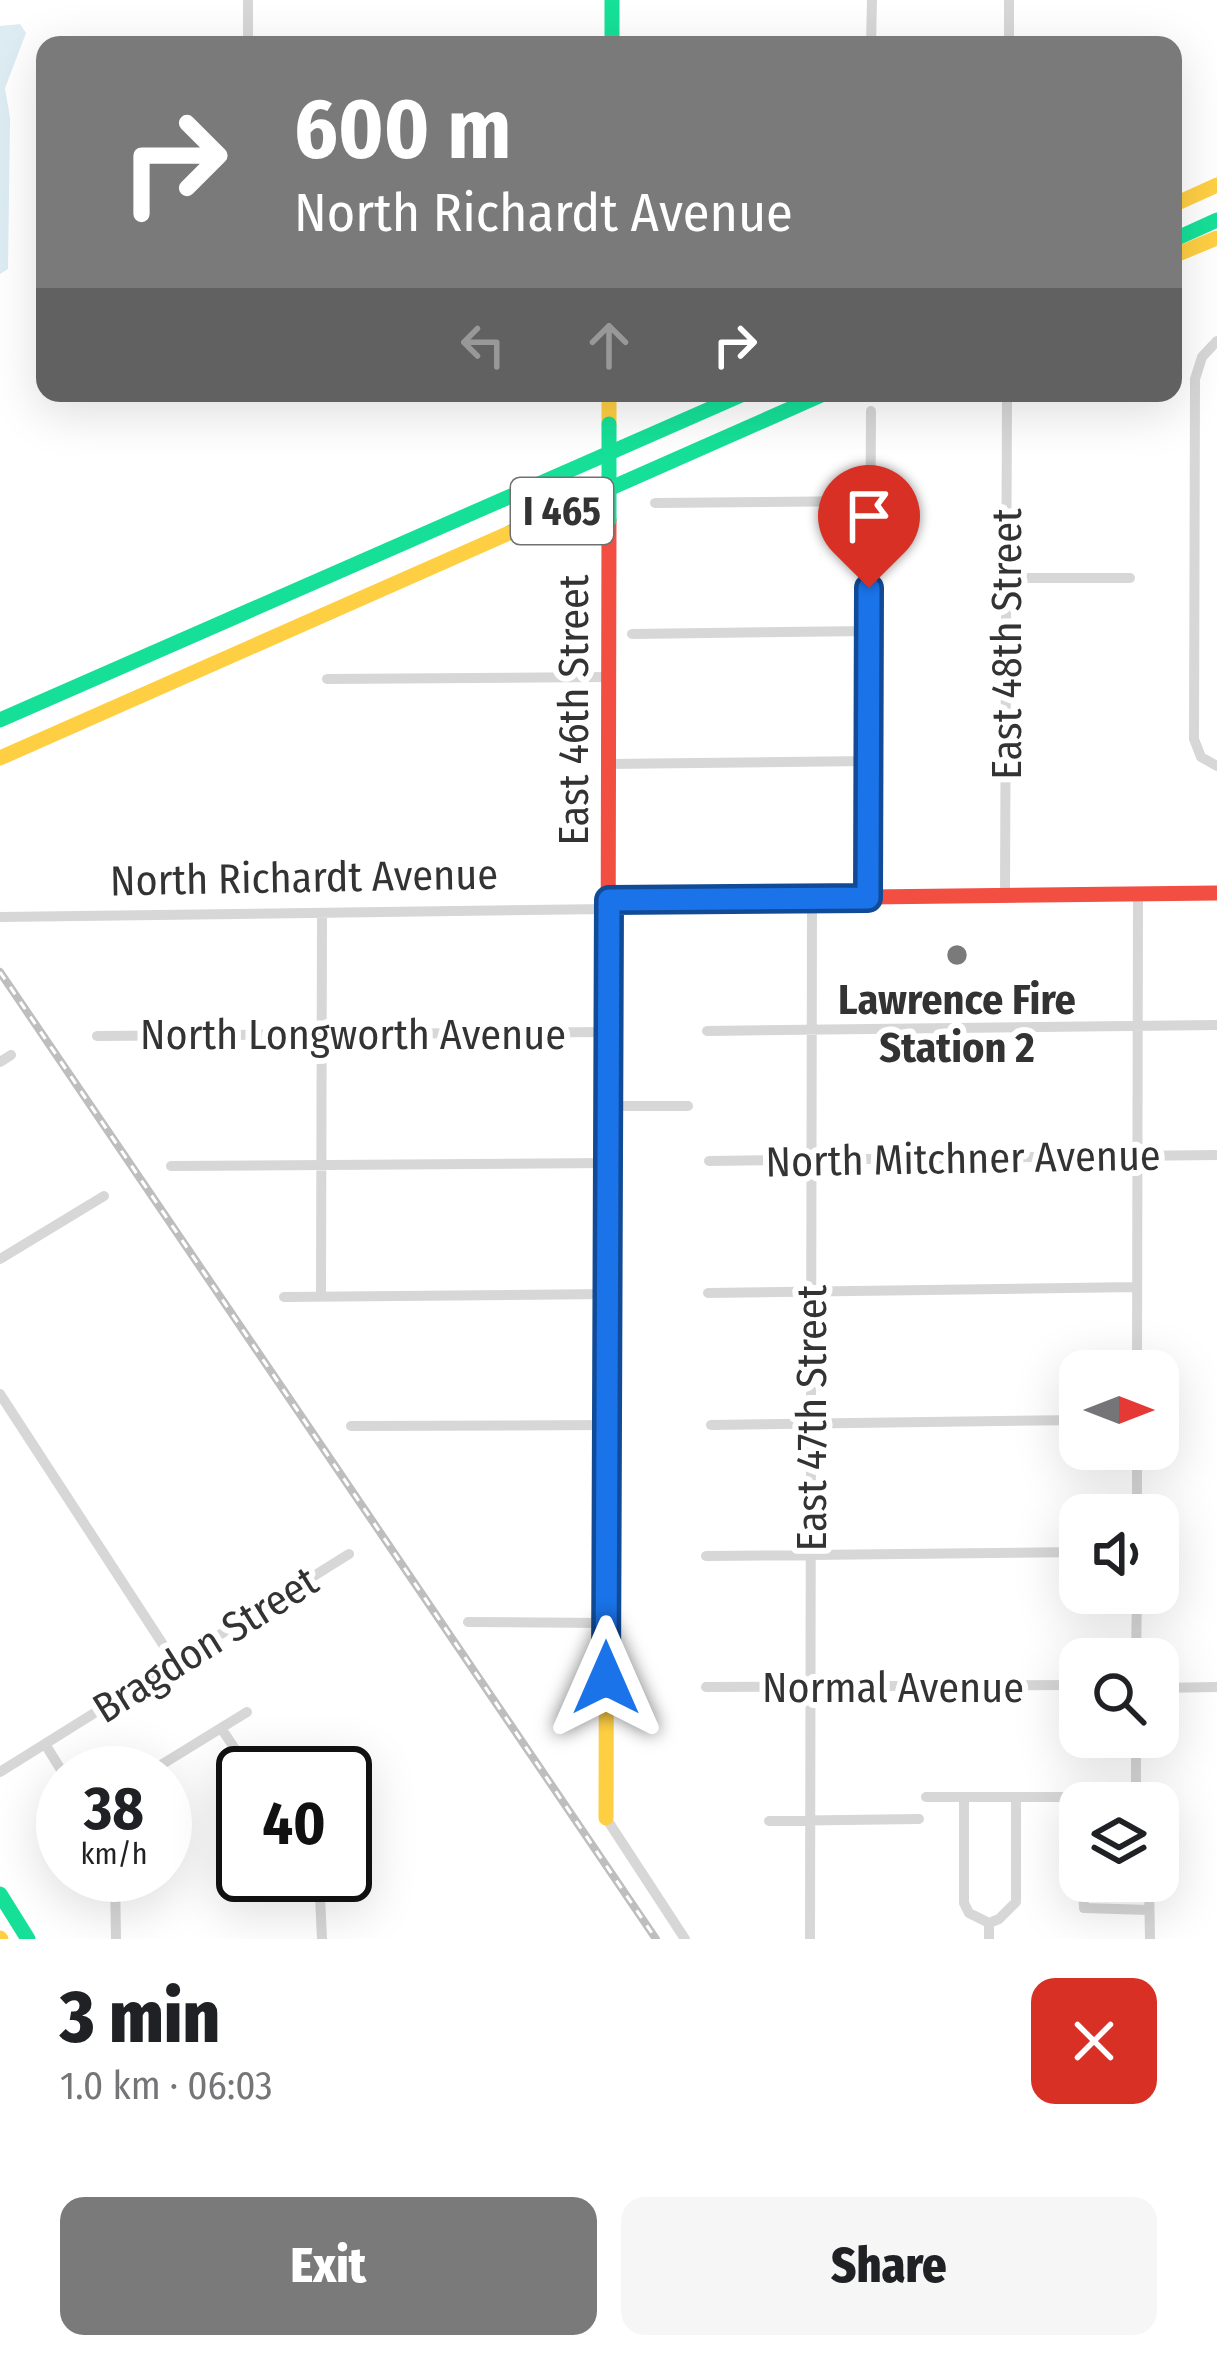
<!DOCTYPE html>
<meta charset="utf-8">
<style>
body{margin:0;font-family:"Fira Sans Condensed",sans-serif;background:#f6f6f6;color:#202124;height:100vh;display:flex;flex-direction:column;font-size:45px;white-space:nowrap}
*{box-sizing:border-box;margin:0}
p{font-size:39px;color:#757577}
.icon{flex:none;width:66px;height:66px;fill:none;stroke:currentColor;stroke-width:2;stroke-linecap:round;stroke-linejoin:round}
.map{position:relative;height:1939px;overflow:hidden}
.panel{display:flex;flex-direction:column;background:#fff;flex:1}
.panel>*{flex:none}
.guide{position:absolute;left:36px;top:36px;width:1146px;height:366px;border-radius:24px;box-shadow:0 12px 48px #0002;background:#7a7a7a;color:#fff;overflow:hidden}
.needle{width:78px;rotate:90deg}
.controls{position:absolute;left:1059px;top:1350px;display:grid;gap:24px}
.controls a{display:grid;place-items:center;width:120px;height:120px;border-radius:24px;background:#fff;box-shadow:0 12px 48px #0002;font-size:60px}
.speed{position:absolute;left:36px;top:1746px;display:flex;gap:24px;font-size:60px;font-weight:700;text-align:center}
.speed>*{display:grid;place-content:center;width:156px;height:156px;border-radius:50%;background:#fff;box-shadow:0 12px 48px #0002;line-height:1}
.speed small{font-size:30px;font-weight:400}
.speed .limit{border:6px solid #111;border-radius:18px;background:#fff;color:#111}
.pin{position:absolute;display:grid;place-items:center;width:102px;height:102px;color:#fff;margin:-123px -51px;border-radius:50% 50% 50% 0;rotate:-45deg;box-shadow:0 0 12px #0007}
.pin .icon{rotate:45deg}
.me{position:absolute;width:132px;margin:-66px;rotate:0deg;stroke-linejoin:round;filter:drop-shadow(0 0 9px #0008)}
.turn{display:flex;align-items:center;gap:42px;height:252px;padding:0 60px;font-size:54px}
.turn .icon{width:156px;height:156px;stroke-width:2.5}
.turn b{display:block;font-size:84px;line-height:102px}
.lanes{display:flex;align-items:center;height:114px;padding:0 60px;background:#0003;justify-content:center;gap:60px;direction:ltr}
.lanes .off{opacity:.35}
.round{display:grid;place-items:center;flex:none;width:126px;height:126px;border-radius:24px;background:#f6f6f6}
.overview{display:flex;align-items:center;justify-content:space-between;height:204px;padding:0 60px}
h1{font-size:72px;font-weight:800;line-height:90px}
.cta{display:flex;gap:24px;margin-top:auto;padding:24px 60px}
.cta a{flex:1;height:138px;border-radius:24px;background:#7a7a7a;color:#fff;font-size:48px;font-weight:800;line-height:138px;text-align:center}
.cta a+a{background:#f6f6f6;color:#202124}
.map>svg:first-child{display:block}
.water{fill:#ddebf3}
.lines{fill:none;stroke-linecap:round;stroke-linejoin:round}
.street{stroke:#d7d7d7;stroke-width:10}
.fast{stroke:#16e098;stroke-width:15}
.slow{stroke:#ffcf43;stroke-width:15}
.jam{stroke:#f24e42;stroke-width:15}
.rail-casing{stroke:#bebebe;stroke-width:8}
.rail{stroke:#fff;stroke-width:3;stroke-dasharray:9;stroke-linecap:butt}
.fast-bridge{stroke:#16e098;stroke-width:15}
.route-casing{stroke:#114b97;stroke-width:30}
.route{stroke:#1a73e8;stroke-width:21}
.poi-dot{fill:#7a7a7a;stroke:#fff;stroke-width:4.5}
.labels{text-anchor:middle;stroke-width:12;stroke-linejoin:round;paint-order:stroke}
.shield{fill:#fff;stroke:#707070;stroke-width:3}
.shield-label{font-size:39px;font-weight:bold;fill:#333}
.street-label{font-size:42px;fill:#333;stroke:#fff}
.poi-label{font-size:42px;font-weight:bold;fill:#333;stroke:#fff}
</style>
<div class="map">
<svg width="1217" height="1939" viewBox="0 0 1217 1939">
<rect width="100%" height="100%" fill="#fff"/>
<path class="water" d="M20 24 26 33 5 88 10 118 8 269 0 274V26Z"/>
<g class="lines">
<path class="street" d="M248 45V0
M871 45 872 0
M1009 45V0
M1217 341 1202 357 1195 379 1194 739 1201 757 1217 766
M655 503 870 501
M1007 578H1130
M632 634 869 631
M327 679 608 677
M608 764 869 761
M1005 896 1007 393
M868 898 871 411
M0 917 609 909
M707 1031 1217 1025
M97 1036 608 1032
M0 1062 11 1055
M608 1106H688
M709 1161 1217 1155
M171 1166 608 1163
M0 1259 104 1196
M708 1293 1137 1287
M321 1296 322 913
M284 1297 608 1294
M1137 1371 1138 894
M0 1394 175 1663
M711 1425 1080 1420
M351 1426 607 1425
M1137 1515V1449
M706 1556 1080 1552
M468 1622 606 1623
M1136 1659 1137 1593
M706 1687 1080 1685
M1158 1688 1217 1687
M221 1728 251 1773
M45 1744 63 1773
M0 1772 349 1554
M148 1773 247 1712
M1136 1793V1737
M926 1797H1070L1079 1806 1084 1908 1149 1910
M964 1797V1903L969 1913 989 1923
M345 1817 349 1814
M606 1818 685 1939
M769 1821 919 1819
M115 1875 116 1939
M319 1875 322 1939
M1149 1881 1150 1939
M810 1939 812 898
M989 1939V1923L999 1919 1016 1902V1797"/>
<path class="fast" d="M612 0V45
M1173 240 1217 220
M509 533 826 393
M0 720 746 393
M0 1894 28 1939"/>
<path class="slow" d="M1173 205 1217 185
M1173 256 1217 238
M609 393V424
M0 758 509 533
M606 1818 608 1002
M0 1938 1 1939"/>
<path class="jam" d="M609 900 1217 893
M608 1002 609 520"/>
<g class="rail-casing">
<path id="rail" d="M0 972 656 1939"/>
</g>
<use href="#rail" class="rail"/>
<path class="fast-bridge" d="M609 424V520"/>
</g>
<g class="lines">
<g class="route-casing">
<path id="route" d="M606 1678 609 900 868 898 869 588"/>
</g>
<use href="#route" class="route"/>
</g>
<circle class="poi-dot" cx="957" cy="955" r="12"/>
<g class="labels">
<rect class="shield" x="511" y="478" width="102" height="66" rx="9"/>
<g class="shield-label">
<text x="562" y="525">I 465</text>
</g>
<g class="street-label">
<text transform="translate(1006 644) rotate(-90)" y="15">East 48th Street</text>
<text transform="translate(573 710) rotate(-90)" y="15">East 46th Street</text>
<text transform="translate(304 877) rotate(-1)" y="15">North Richardt Avenue</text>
<text x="353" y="1049">North Longworth Avenue</text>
<text transform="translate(963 1158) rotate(-1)" y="15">North Mitchner Avenue</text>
<text transform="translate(811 1418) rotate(-90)" y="15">East 47th Street</text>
<text transform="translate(205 1644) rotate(-32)" y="15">Bragdon Street</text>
<text x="893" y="1702">Normal Avenue</text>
</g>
<g class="poi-label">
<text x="957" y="1014">Lawrence Fire<tspan x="957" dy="48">Station 2</tspan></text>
</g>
</g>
</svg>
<div class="controls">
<a><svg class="needle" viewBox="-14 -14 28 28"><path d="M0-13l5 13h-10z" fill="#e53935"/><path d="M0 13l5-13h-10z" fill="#757577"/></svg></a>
<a><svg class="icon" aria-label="sound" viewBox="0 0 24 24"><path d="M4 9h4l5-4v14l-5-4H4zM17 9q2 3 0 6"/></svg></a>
<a><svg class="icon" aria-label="search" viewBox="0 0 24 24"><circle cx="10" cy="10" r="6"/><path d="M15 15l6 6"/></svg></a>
<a><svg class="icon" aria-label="layers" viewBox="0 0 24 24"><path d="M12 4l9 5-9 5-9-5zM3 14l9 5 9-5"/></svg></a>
</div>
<div class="speed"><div>38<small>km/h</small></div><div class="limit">40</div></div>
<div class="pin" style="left:869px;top:588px;background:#d93025"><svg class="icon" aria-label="arrive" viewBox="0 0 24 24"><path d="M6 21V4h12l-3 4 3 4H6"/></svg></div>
<svg class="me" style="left:606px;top:1678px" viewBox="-20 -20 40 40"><path d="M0-17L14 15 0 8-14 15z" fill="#1a73e8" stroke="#fff" stroke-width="4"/></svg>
<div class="guide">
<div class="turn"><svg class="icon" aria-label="right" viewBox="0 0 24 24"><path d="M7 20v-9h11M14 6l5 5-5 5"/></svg><div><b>600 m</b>North Richardt Avenue</div></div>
<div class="lanes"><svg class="icon off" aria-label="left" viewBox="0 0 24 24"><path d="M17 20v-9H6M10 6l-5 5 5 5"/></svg><svg class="icon off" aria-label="ahead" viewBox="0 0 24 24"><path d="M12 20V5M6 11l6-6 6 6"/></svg><svg class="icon" aria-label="right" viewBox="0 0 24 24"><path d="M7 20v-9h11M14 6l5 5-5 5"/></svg></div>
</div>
</div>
<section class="panel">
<div class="overview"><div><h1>3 min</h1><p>1.0 km · 06:03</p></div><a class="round" style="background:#d93025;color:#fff"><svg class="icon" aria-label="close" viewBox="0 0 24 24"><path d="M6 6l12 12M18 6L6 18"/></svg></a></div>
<div class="cta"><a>Exit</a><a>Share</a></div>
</section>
